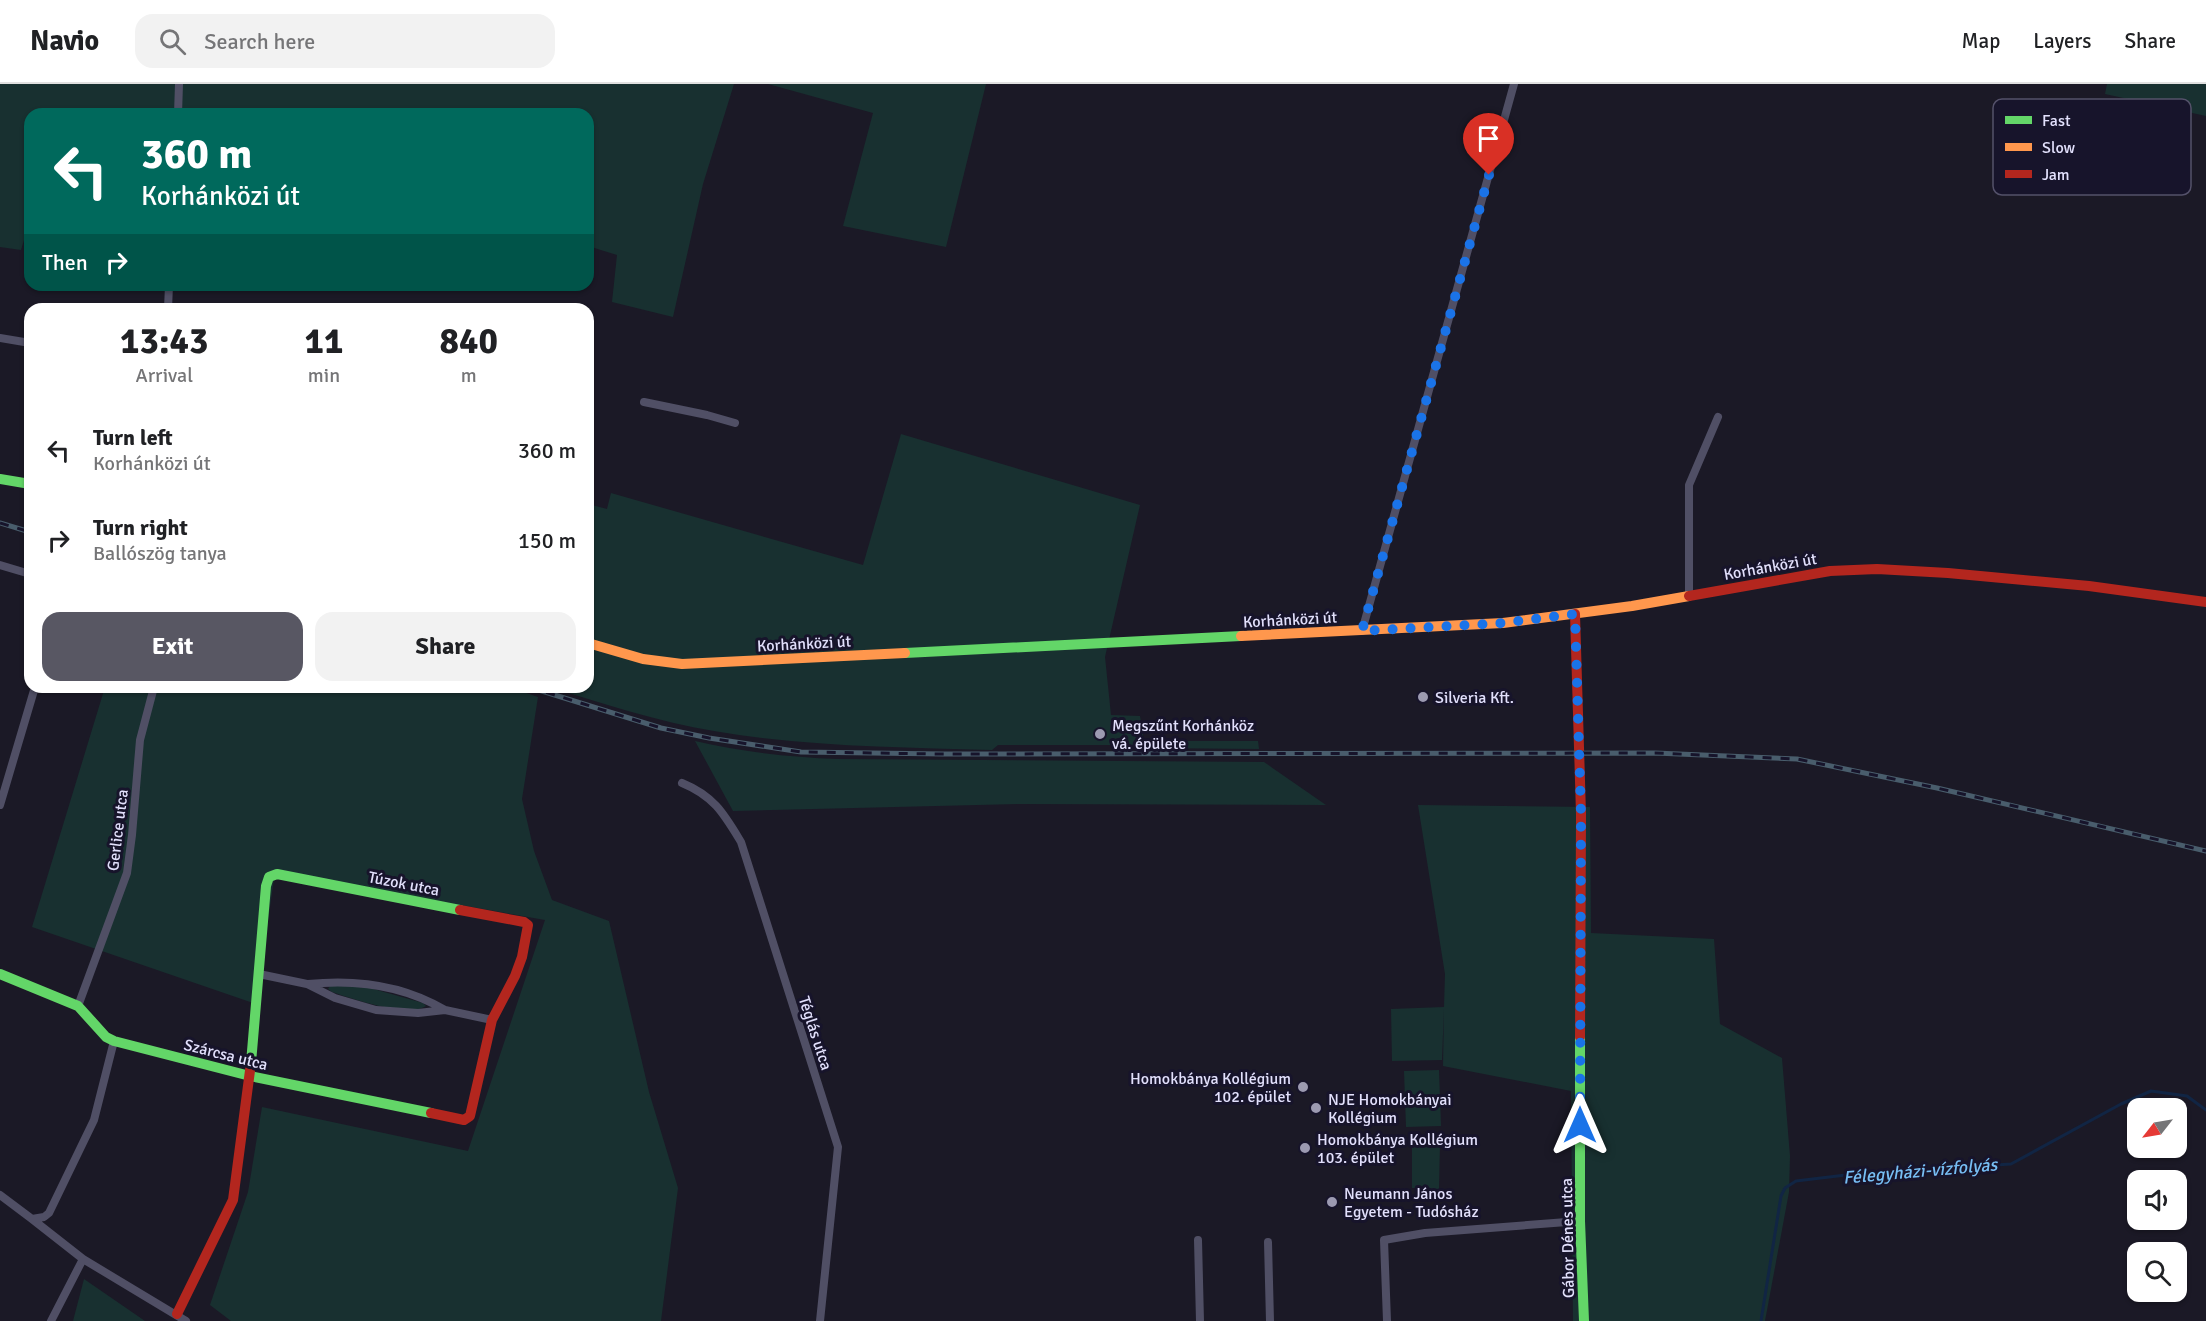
<!DOCTYPE html>
<meta charset="utf-8">
<style>
body{margin:0;font-family:Signika,sans-serif;background:#f2f2f2;color:#202124;height:100vh;display:flex;flex-direction:column;font-size:22px;white-space:nowrap}
*{box-sizing:border-box;margin:0}
p{font-size:20px;color:#757577}
.icon{flex:none;width:33px;height:33px;fill:none;stroke:currentColor;stroke-width:2;stroke-linecap:round;stroke-linejoin:round}
.map{position:relative;flex:1;overflow:hidden}
.details{position:absolute;left:24px;top:219px;width:570px;height:390px;display:flex;flex-direction:column;background:#fff;border-radius:18px;box-shadow:0 2px 4px #0004}
.details>*{flex:none}
.top-card{position:absolute;left:24px;top:24px;width:570px;height:183px;border-radius:18px;box-shadow:0 2px 4px #0004;background:#00695c;color:#fff;overflow:hidden}
.needle{width:39px;rotate:239deg}
.controls{position:absolute;left:2127px;top:1014px;display:grid;gap:12px}
.controls a{display:grid;place-items:center;width:60px;height:60px;border-radius:12px;background:#fff;box-shadow:0 2px 4px #0004;font-size:30px}
.pin{position:absolute;display:grid;place-items:center;width:51px;height:51px;color:#fff;margin:-62px -26px;border-radius:50% 50% 50% 0;rotate:-45deg;box-shadow:0 0 6px #0007}
.pin .icon{rotate:45deg}
.me{position:absolute;width:66px;margin:-33px;rotate:0deg;stroke-linejoin:round;filter:drop-shadow(0 0 4px #0008)}
.turn{display:flex;align-items:center;gap:21px;height:126px;padding:0 18px;font-size:27px}
.turn .icon{width:78px;height:78px;stroke-width:2.5}
.turn b{display:block;font-size:42px;line-height:51px}
.then{display:flex;align-items:center;height:57px;padding:0 18px;background:#0003;gap:12px;font-size:22px}
.eta{display:flex;justify-content:space-evenly;align-items:center;height:102px;text-align:center}
.eta b{font-size:36px;font-weight:700;line-height:42px}
.button{display:flex;gap:12px;margin-top:auto;padding:12px 18px}
.button a{flex:1;height:69px;border-radius:18px;background:#585763;color:#fff;font-size:24px;font-weight:700;line-height:69px;text-align:center}
.button a+a{background:#f2f2f2;color:#202124}
ul{padding:0;list-style:none}
li{display:flex;align-items:center;gap:18px;height:90px;padding:0 18px}
li div{flex:1}
li b{display:block;font-size:22px}
li em{font-style:normal}
header{display:flex;align-items:center;gap:36px;box-sizing:border-box;height:84px;padding:0 30px;background:#fff;border-bottom:2px solid #e0e0e0}
header strong{font-size:28px}
nav{display:flex;gap:33px;margin-inline-start:auto;font-size:21px}
.search{width:420px;height:54px;background:#f2f2f2;display:flex;align-items:center;gap:15px;box-sizing:border-box;padding:0 21px;border-radius:18px;color:#757577;font-size:22px}
.map>svg:first-child{display:block}
.green{fill:#183030}
.lines{fill:none;stroke-linecap:round;stroke-linejoin:round}
.stream{stroke:#112544;stroke-width:3}
.street{stroke:#504f65;stroke-width:8}
.fast{stroke:#63d668;stroke-width:10}
.slow{stroke:#ff974d;stroke-width:10}
.jam{stroke:#b3261e;stroke-width:10}
.rail-casing{stroke:#495d6c;stroke-width:5}
.rail{stroke:#17142b;stroke-width:3;stroke-dasharray:9;stroke-linecap:butt}
.route{stroke:#1a73e8;stroke-width:10;stroke-dasharray:0 18}
.poi-dot{fill:#9c9ab1;stroke:#17142b;stroke-width:2}
.labels{text-anchor:middle;stroke-width:6;stroke-linejoin:round;paint-order:stroke}
.street-label{font-size:16px;fill:#e2e0fc;stroke:#17142b}
.poi-label{font-size:16px;fill:#e2e0fc;stroke:#17142b;text-anchor:start}
.water-label{font-size:18px;font-style:italic;fill:#77bef4;stroke:#17142b}
.key{fill:#17142b;stroke:#54516a;stroke-width:1.5}
.key-label{font-size:16px;fill:#e2e0fc}
</style>
<header>
<strong>Navio</strong>
<div class="search"><svg class="icon" aria-label="search" viewBox="0 0 24 24"><circle cx="10" cy="10" r="6"/><path d="M15 15l6 6"/></svg>Search here</div>
<nav><a>Map</a><a>Layers</a><a>Share</a></nav>
</header>
<div class="map">
<svg width="2206" height="1237" viewBox="0 0 2206 1237">
<rect width="100%" height="100%" fill="#1b1926"/>
<path class="green" d="M0 0H734L703 100 673 233 612 218 617 171 588 162V30H30V136L21 166 0 163Z
M768 0H986L946 163 843 142 873 29Z
M2107 0H2206V32L2105 10Z
M901 350 1140 421 1105 573 1111 631 1140 632 1144 657H1258L1259 665 1150 664 1144 661H998L992 666C900 663 806 663 714 647 659 638 604 620 550 603H588V420L607 425 611 409 863 481Z
M105 603H509L538 613 522 715 534 767 552 816 609 837 649 1008 678 1104 661 1237H231L210 1221 248 1108 262 1023 468 1067 545 836 275 788 256 920 32 843Z
M695 657C742 668 789 673 838 675L1264 678 1326 721 1018 720 733 727Z
M1418 721 1590 723 1591 849 1714 855 1720 940 1782 974 1790 1072 1789 1108 1765 1237H1573L1571 1007 1443 982 1444 924 1442 976 1392 977 1391 925 1444 923 1445 890Z
M331 901 370 904 423 919 426 922C408 934 353 915 332 908L328 905Z
M1439 986 1441 1042 1406 1043 1404 987Z
M1412 1059H1440L1439 1105 1412 1104Z
M84 1195 145 1237H73Z"/>
<g class="lines">
<path class="stream" d="M1761 1237 1781 1112 1785 1104 1796 1097 1854 1090 2011 1080 2121 1020 2151 1007 2187 1012 2206 1026"/>
<path class="street" d="M178 30 179 0
M168 225 169 201
M0 254 30 259
M644 318 707 331 735 339
M0 481 30 490
M1689 512V401L1718 333
M1362 547 1514 0
M682 699C714 712 724 730 741 758L838 1063 820 1237
M0 721 35 603
M259 890 307 900 335 914 376 926 418 929 445 926 492 936
M308 900C357 895 403 901 445 926
M78 922 127 789 132 751 140 656 154 603
M0 1111 32 1135 44 1133 49 1129 94 1036 114 957
M32 1135 83 1175 186 1237
M1198 1156 1200 1237
M1268 1158 1270 1237
M51 1237 83 1175
M1387 1237 1384 1156 1425 1149 1580 1137"/>
<path class="fast" d="M0 395 30 400
M905 569 1241 552
M0 890 78 922 106 953 114 957 250 992 431 1029
M1580 953V1137L1584 1237
M251 979 266 802 269 793 277 790 460 826"/>
<path class="slow" d="M1241 552 1503 539 1632 522 1689 512
M588 559 643 575 682 580 905 569"/>
<path class="jam" d="M1689 512 1830 487 1877 485 1948 489 2089 502 2206 518
M1575 530 1581 730 1580 953
M431 1029 464 1036 470 1032 492 936 515 892 522 873 528 841 524 838 460 826
M177 1230 233 1116 251 979"/>
<g class="rail-casing">
<path id="rail" d="M0 439 30 448
M529 603 661 644 709 654 801 668 943 670 1655 669 1797 675 1937 704 2206 767"/>
</g>
<use href="#rail" class="rail"/>
</g>
<g class="lines">
<path class="route" d="M1489 91 1362 547 1503 539 1575 530 1581 730 1580 1041"/>
</g>
<g class="poi-dot">
<circle cx="1423" cy="613" r="6"/>
<circle cx="1100" cy="650" r="6"/>
<circle cx="1303" cy="1003" r="6"/>
<circle cx="1316" cy="1024" r="6"/>
<circle cx="1305" cy="1064" r="6"/>
<circle cx="1332" cy="1118" r="6"/>
</g>
<g class="labels">
<g class="street-label">
<text transform="translate(1770 482) rotate(-10)" y="6">Korhánközi út</text>
<text transform="translate(1290 535) rotate(-3)" y="6">Korhánközi út</text>
<text transform="translate(804 559) rotate(-3)" y="6">Korhánközi út</text>
<text transform="translate(117 746) rotate(-83)" y="6">Gerlice utca</text>
<text transform="translate(404 799) rotate(11)" y="6">Túzok utca</text>
<text transform="translate(816 949) rotate(72)" y="6">Téglás utca</text>
<text transform="translate(226 970) rotate(14)" y="6">Szárcsa utca</text>
<text transform="translate(1567 1154) rotate(-91)" y="6">Gábor Dénes utca</text>
</g>
<g class="poi-label">
<text x="1435" y="619">Silveria Kft.</text>
<text x="1112" y="647">Megszűnt Korhánköz<tspan x="1112" dy="18">vá. épülete</tspan></text>
<text x="1291" y="1000" text-anchor="end">Homokbánya Kollégium<tspan x="1291" dy="18">102. épület</tspan></text>
<text x="1328" y="1021">NJE Homokbányai<tspan x="1328" dy="18">Kollégium</tspan></text>
<text x="1317" y="1061">Homokbánya Kollégium<tspan x="1317" dy="18">103. épület</tspan></text>
<text x="1344" y="1115">Neumann János<tspan x="1344" dy="18">Egyetem - Tudósház</tspan></text>
</g>
<g class="water-label">
<text transform="translate(1920 1087) rotate(-5)" y="6">Félegyházi-vízfolyás</text>
</g>
</g>
<rect x="1993" y="15" width="198" height="96" rx="9" class="key"/>
<rect x="2005" y="32" width="27" height="8" fill="#63d668"/>
<rect x="2005" y="59" width="27" height="8" fill="#ff974d"/>
<rect x="2005" y="86" width="27" height="8" fill="#b3261e"/>
<g class="key-label">
<text x="2042" y="42">Fast</text>
<text x="2042" y="69">Slow</text>
<text x="2042" y="96">Jam</text>
</g>
</svg>
<div class="controls">
<a><svg class="needle" viewBox="-14 -14 28 28"><path d="M0-13l5 13h-10z" fill="#e53935"/><path d="M0 13l5-13h-10z" fill="#757577"/></svg></a>
<a><svg class="icon" aria-label="sound" viewBox="0 0 24 24"><path d="M4 9h4l5-4v14l-5-4H4zM17 9q2 3 0 6"/></svg></a>
<a><svg class="icon" aria-label="search" viewBox="0 0 24 24"><circle cx="10" cy="10" r="6"/><path d="M15 15l6 6"/></svg></a>
</div>
<div class="pin" style="left:1489px;top:91px;background:#d93025"><svg class="icon" aria-label="arrive" viewBox="0 0 24 24"><path d="M6 21V4h12l-3 4 3 4H6"/></svg></div>
<svg class="me" style="left:1580px;top:1041px" viewBox="-20 -20 40 40"><path d="M0-17L14 15 0 8-14 15z" fill="#1a73e8" stroke="#fff" stroke-width="4"/></svg>
<div class="top-card">
<div class="turn"><svg class="icon" aria-label="left" viewBox="0 0 24 24"><path d="M17 20v-9H6M10 6l-5 5 5 5"/></svg><div><b>360 m</b>Korhánközi út</div></div>
<div class="then">Then<svg class="icon" aria-label="right" viewBox="0 0 24 24"><path d="M7 20v-9h11M14 6l5 5-5 5"/></svg></div>
</div>
<section class="details">
<div class="eta">
<div><b>13:43</b><p>Arrival</p></div>
<div><b>11</b><p>min</p></div>
<div><b>840</b><p>m</p></div>
</div>
<ul>
<li><svg class="icon" aria-label="left" viewBox="0 0 24 24"><path d="M17 20v-9H6M10 6l-5 5 5 5"/></svg><div><b>Turn left</b><p>Korhánközi út</p></div><em>360 m</em></li>
<li><svg class="icon" aria-label="right" viewBox="0 0 24 24"><path d="M7 20v-9h11M14 6l5 5-5 5"/></svg><div><b>Turn right</b><p>Ballószög tanya</p></div><em>150 m</em></li>
</ul>
<div class="button"><a>Exit</a><a>Share</a></div>
</section>
</div>
